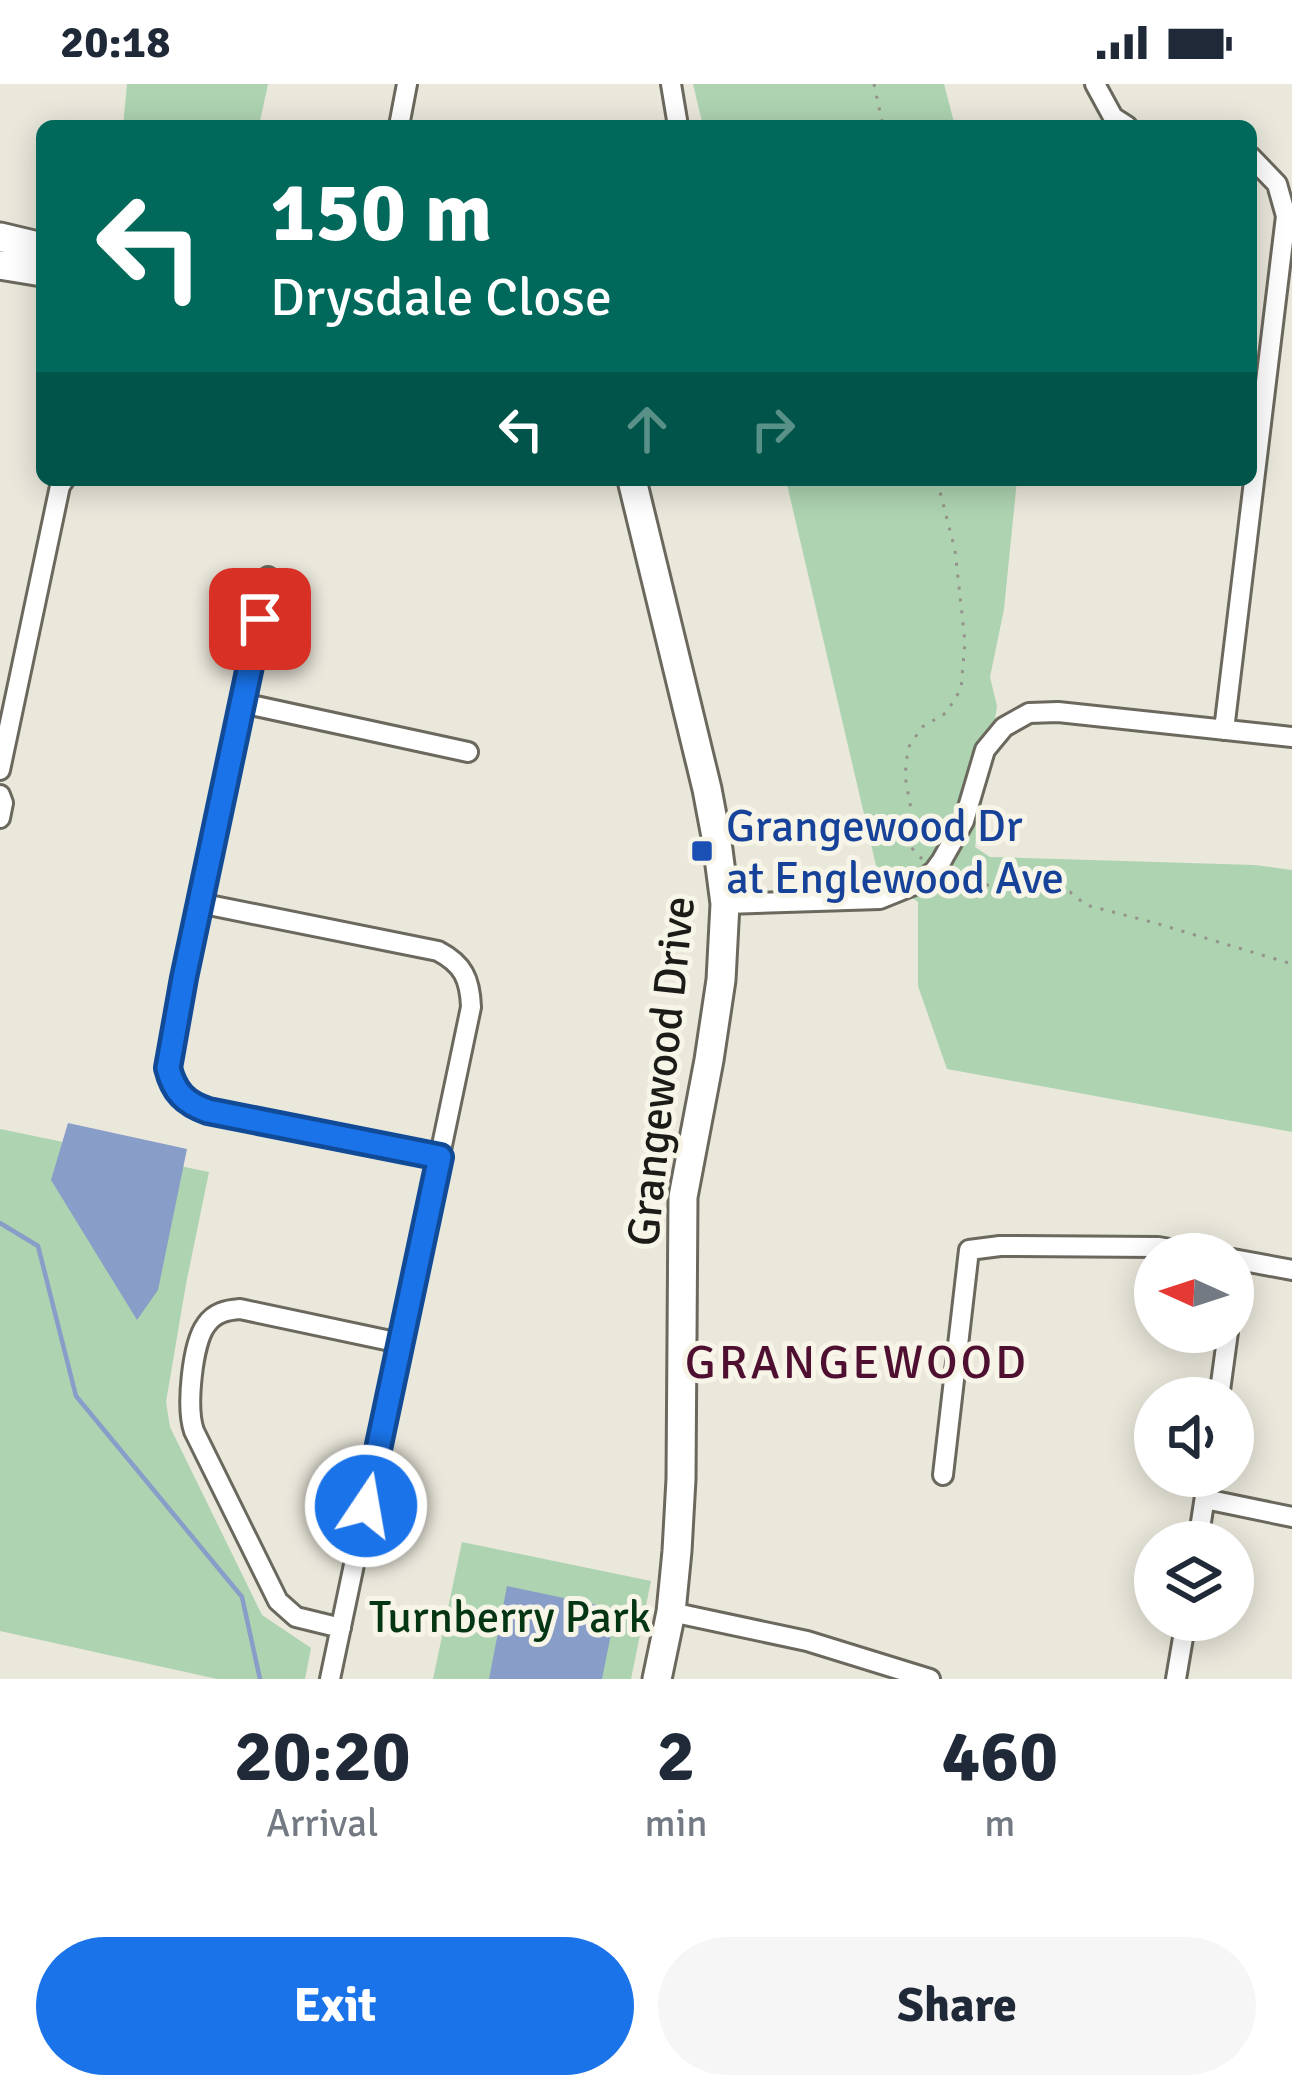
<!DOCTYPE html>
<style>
body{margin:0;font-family:Signika,sans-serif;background:#f6f6f7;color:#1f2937;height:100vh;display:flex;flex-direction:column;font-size:45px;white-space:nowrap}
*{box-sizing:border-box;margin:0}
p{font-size:39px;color:#747a83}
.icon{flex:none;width:66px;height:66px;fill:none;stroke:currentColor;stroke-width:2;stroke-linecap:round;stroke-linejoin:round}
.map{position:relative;height:1595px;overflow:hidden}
.drawer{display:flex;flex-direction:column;background:#fff;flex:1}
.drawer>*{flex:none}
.hud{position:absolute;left:36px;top:36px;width:1221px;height:366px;border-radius:18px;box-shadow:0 6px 30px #0003;background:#00695c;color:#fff;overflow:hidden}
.needle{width:78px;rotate:273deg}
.tools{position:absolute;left:1134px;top:1149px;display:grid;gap:24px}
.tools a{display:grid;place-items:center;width:120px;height:120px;border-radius:50%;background:#fff;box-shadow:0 6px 30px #0003;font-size:60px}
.pin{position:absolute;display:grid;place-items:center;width:102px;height:102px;color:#fff;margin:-51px;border-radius:24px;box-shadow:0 6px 18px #0006}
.me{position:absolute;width:132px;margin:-66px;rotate:12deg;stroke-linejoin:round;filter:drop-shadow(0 0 9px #0008)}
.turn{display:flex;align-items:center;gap:42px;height:252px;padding:0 36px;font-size:54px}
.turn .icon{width:156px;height:156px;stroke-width:2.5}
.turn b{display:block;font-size:84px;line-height:102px}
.lanes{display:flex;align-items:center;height:114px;padding:0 36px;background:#0003;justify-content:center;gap:60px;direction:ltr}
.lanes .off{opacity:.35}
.eta{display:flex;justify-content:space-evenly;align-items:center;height:204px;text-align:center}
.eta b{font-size:72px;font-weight:700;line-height:84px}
.cta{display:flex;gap:24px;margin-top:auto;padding:24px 36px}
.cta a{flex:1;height:138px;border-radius:72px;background:#1a73e8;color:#fff;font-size:48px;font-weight:700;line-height:138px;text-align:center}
.cta a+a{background:#f6f6f7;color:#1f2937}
.status{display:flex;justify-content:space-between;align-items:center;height:84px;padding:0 60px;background:#fff;direction:ltr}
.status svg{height:33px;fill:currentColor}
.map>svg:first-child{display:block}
.green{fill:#add3b1}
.water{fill:#889dc8}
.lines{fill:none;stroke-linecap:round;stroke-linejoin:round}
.stream{stroke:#889dc8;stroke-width:4.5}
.street-casing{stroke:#6b685d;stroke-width:24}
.secondary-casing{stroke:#6b685d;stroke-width:33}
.path{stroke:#95928a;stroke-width:3;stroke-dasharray:3 9;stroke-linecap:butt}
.street{stroke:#fff;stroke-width:18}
.secondary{stroke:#fff;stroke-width:27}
.route-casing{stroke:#114b97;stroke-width:30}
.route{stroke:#1a73e8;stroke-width:21}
.transit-dot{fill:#1a4fb4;stroke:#f7f4e8;stroke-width:4.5}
.labels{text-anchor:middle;stroke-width:10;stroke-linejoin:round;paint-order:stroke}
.transit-label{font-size:45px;fill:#164399;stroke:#f7f4e8;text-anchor:start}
.street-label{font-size:45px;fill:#1c1b17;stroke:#f7f4e8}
.park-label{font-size:45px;fill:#053613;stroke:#f7f4e8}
.neighbourhood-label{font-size:48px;letter-spacing:3px;fill:#4f0f31;stroke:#f7f4e8}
</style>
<div class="status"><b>20:18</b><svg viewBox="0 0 49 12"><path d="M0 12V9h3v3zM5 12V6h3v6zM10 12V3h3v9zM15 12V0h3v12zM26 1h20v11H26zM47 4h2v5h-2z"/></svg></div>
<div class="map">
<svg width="1292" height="1595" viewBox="0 0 1292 1595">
<rect width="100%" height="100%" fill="#eae7db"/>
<path class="green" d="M127 0H268L259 42H123Z
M693 0H944L955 42H703Z
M786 396H1017L1004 525 990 593 997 622 975 763 990 773 1254 781 1292 786V1048L947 985 918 902V818L878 790Z
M0 1045 209 1088 186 1200 166 1318 170 1343 262 1531 311 1564 305 1595H217L0 1547Z
M462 1458 651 1497 631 1595H433Z"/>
<path class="water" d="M68 1039 187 1065 158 1206 137 1236 51 1096Z
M507 1502 616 1525 602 1595H489Z"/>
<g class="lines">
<path class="stream" d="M0 1139 38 1162 76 1312 242 1513 260 1595"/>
<g class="street-casing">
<path id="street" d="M671 0 678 42
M1095 0 1113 33 1127 42
M399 42 407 0
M268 493 169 969C168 999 179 1017 209 1027L440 1073
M242 619 468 668
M1224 646 1286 132 1277 100 1251 73
M0 686 60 402 64 396
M0 711 3 719 0 734
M199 819 438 867C463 880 470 895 471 923L330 1595
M725 820 880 815 917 800 934 787 942 776 964 737 985 666 1004 643 1029 629 1058 628 1292 653
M1233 1175 1292 1186
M1233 1214 1238 1176
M1219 1314 1228 1248
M943 1391 969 1166 1000 1162 1158 1163 1200 1170
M1205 1415 1292 1433
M1198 1458 1208 1392
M671 1528 807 1557 930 1595
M341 1544 296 1533 278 1517 194 1347C186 1324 192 1260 206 1241 214 1229 226 1226 240 1225L400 1259
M1176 1595 1186 1536"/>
</g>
<g class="secondary-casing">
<path id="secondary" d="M0 153 42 163
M0 181 42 188
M632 396 707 705 717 758 725 820 721 896 709 976 683 1113 681 1395 677 1467 671 1528 657 1595"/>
</g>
<path class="path" d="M874 0 883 42
M922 775 906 758 912 730 905 692 908 664 922 643 946 629 961 605 965 558 955 466 937 396
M946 799 959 812 981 801H1017L1070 808 1086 821 1155 839 1292 880"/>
<use href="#street" class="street"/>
<use href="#secondary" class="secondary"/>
</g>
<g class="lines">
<g class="route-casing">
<path id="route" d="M260 535 184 894 168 984C174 1008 185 1019 208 1027L440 1073 366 1422"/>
</g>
<use href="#route" class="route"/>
</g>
<rect class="transit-dot" x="690" y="755" width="24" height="24" rx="6"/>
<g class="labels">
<g class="transit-label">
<text x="726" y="757">Grangewood Dr<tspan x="726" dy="52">at Englewood Ave</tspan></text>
</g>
<g class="street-label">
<text transform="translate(660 987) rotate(-84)" y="16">Grangewood Drive</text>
</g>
<g class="park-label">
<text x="510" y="1548">Turnberry Park</text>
</g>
<g class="neighbourhood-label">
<text x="857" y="1294">GRANGEWOOD</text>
</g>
</g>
</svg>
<div class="tools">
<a><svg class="needle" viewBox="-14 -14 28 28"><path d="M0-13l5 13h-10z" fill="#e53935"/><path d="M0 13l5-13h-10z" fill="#747a83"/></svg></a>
<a><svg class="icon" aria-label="sound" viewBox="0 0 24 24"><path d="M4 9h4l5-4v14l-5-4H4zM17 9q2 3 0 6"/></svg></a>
<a><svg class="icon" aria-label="layers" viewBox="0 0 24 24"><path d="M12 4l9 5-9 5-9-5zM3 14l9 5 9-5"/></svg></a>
</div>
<div class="pin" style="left:260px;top:535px;background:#d93025"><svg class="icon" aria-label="arrive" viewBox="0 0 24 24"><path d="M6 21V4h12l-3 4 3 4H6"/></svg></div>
<svg class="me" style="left:366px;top:1422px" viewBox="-20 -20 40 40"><circle r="17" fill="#1a73e8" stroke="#fff" stroke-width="3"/><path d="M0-11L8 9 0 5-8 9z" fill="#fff"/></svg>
<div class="hud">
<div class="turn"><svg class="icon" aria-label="left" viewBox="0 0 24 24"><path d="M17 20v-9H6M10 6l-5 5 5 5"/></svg><div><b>150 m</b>Drysdale Close</div></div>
<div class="lanes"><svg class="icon" aria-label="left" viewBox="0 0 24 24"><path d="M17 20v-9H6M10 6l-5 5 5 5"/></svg><svg class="icon off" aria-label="ahead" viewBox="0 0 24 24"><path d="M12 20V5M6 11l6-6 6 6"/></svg><svg class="icon off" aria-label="right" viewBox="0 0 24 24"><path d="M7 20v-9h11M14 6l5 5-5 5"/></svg></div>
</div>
</div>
<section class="drawer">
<div class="eta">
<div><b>20:20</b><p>Arrival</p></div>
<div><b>2</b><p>min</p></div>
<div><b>460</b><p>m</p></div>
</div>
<div class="cta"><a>Exit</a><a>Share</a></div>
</section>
